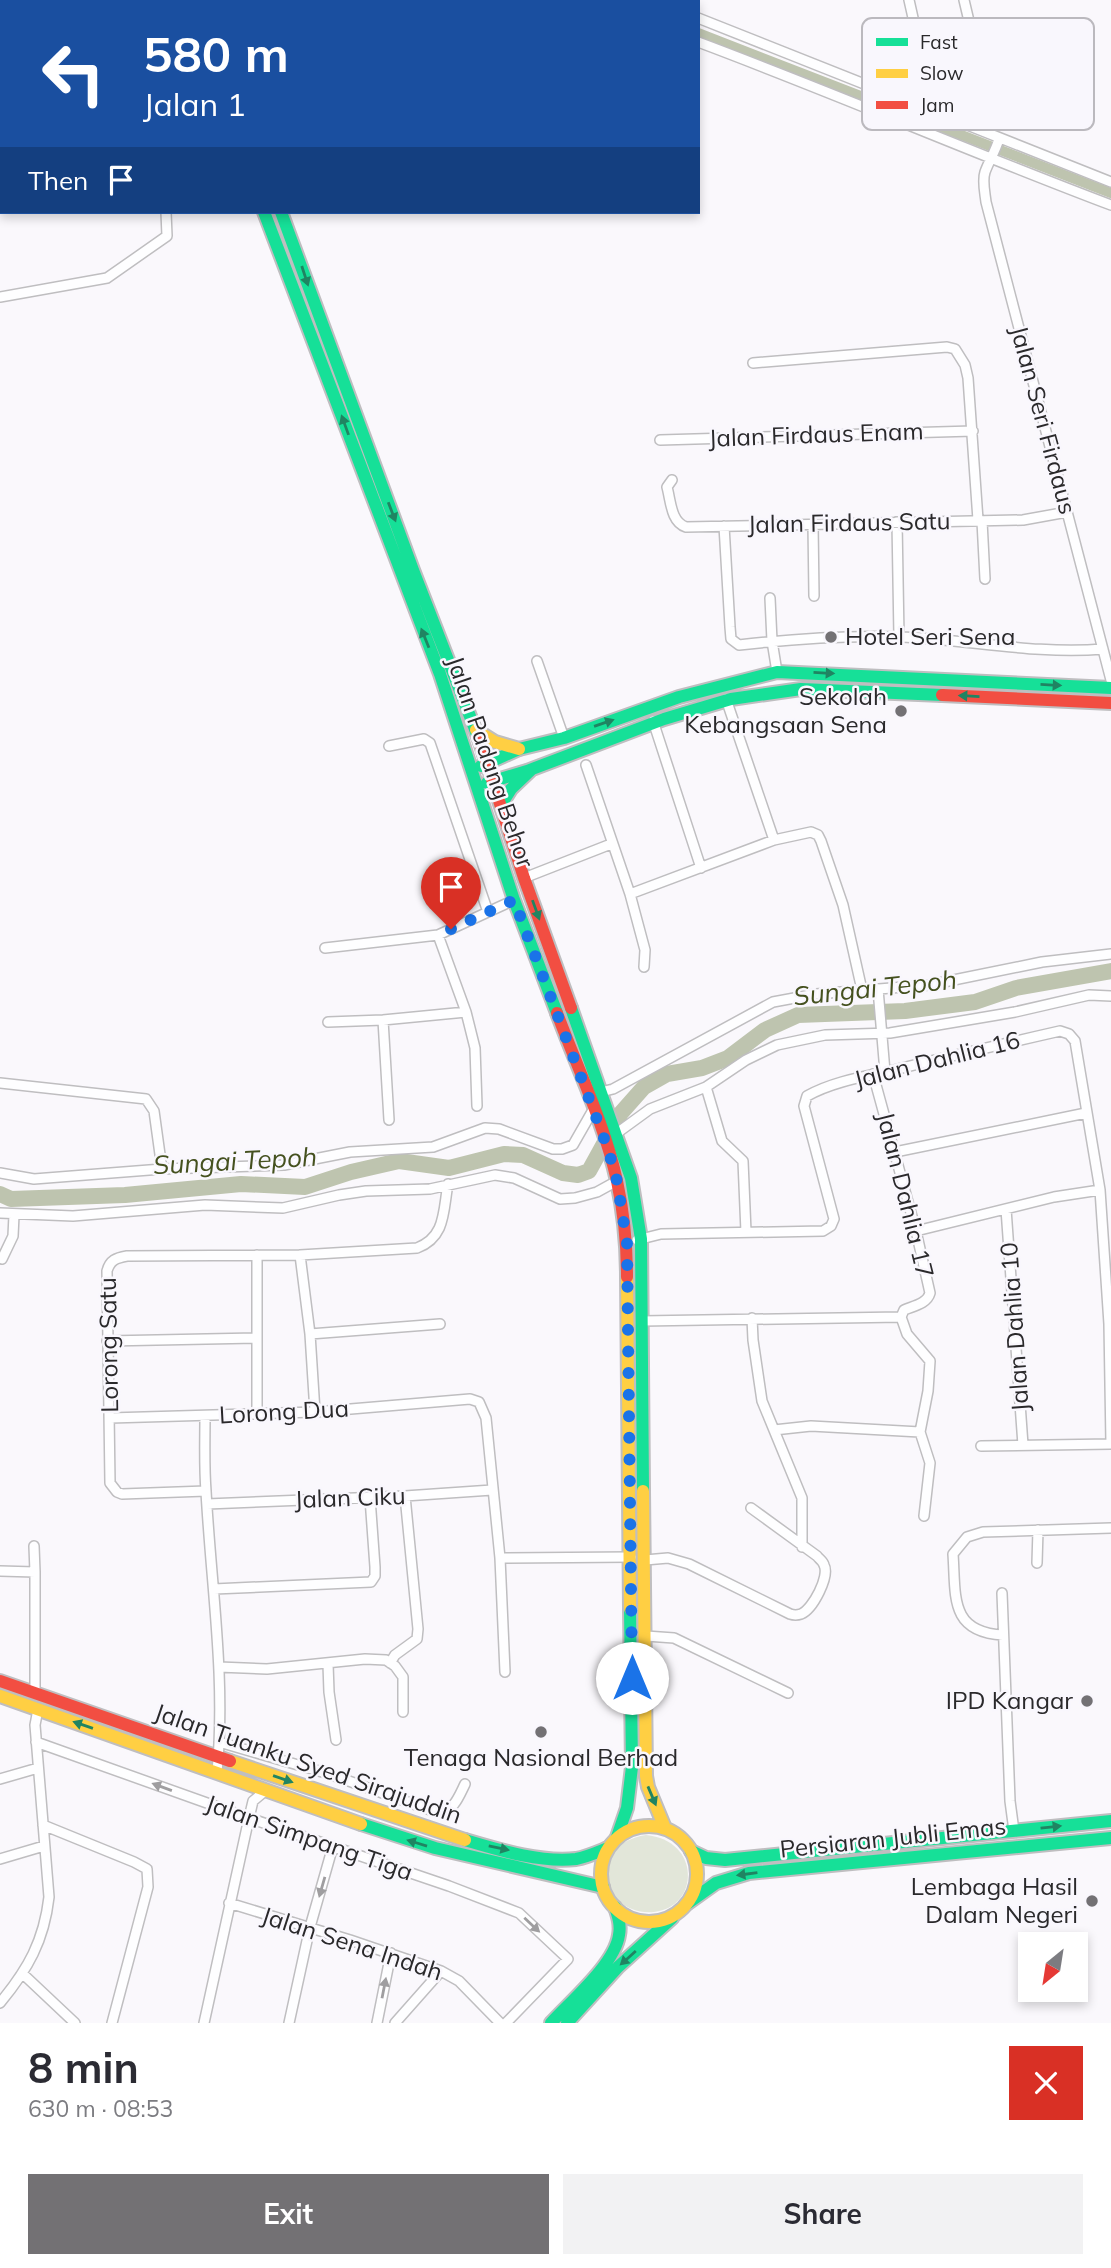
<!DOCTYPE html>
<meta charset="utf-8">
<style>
body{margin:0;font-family:Mulish,sans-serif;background:#f2f2f3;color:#2b2b33;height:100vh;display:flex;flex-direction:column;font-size:26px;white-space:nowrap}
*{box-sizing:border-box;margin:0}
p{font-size:23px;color:#7c7c81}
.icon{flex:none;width:38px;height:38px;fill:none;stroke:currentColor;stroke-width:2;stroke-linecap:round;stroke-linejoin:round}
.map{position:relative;height:2023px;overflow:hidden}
.drawer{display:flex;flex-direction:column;background:#fff;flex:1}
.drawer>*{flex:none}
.guide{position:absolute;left:0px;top:0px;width:700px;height:214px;box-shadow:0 4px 10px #0003;background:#1a4fa0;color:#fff;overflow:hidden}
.needle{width:46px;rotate:210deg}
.tools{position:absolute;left:1018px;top:1932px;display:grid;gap:14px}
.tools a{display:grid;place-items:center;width:70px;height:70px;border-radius:0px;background:#fff;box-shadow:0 4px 10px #0003;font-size:35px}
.pin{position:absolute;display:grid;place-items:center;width:60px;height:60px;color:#fff;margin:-72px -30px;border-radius:50% 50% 50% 0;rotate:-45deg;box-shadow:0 0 7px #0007}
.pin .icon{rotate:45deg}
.me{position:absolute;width:77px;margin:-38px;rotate:0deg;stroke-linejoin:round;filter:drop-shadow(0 0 5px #0008)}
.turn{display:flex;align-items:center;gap:24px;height:147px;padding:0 28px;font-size:32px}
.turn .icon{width:91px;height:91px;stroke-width:2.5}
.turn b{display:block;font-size:49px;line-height:60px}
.then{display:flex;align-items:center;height:66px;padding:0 28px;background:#0003;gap:14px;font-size:26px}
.round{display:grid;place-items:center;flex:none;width:74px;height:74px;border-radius:0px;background:#f2f2f3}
.summary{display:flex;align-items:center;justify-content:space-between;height:119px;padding:0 28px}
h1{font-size:42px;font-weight:700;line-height:52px}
.button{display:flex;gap:14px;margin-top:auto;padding:14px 28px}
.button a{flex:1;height:80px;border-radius:0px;background:#737174;color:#fff;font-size:28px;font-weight:700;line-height:80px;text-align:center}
.button a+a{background:#f2f2f3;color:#2b2b33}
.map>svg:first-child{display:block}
.green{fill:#e2e6d9}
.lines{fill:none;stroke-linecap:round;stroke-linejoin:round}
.canal{stroke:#bec4af;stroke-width:10}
.river{stroke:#bec4af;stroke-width:16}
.street-casing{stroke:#bfbec0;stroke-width:12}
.fast-casing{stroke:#bfbec0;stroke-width:16}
.slow-casing{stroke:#bfbec0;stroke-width:16}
.jam-casing{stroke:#bfbec0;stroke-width:16}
.street{stroke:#fefeff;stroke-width:9}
.fast{stroke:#16e098;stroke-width:12}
.slow{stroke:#ffcf43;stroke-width:12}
.jam{stroke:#f24e42;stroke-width:12}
.oneway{fill:#208462}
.oneway2{fill:#9f9ea0}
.route{stroke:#1a73e8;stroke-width:12;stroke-dasharray:0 21.6}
.poi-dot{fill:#737174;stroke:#f9f7fd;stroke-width:2.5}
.labels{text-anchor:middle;stroke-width:5;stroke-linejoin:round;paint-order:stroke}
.street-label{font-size:24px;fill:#2a292b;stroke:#f9f7fd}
.poi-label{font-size:24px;fill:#2a292b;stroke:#f9f7fd;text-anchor:end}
.water-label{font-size:26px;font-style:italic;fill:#45511f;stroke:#f9f7fd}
.key{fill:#f9f7fd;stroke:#bbb9be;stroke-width:2}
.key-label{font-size:19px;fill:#2a292b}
</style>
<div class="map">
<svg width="1111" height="2023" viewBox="0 0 1111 2023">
<rect width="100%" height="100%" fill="#faf8fc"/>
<path class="green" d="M646 1835C701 1840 700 1907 654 1912 602 1917 583 1845 646 1835Z"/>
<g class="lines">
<path class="canal" d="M615 0 620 2
M698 33 1111 193"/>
<path class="river" d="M0 1194 11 1199 125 1195 241 1184 305 1187 351 1172 399 1161 449 1168 504 1154 523 1155 563 1173 578 1175 589 1171 621 1113 644 1087 667 1074 702 1068 728 1058 765 1030 798 1015 905 1011 975 1002 1016 988 1111 971"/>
<g class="street-casing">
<path id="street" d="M430 0V2
M585 0 589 2
M652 0 656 2
M909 0 918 40 939 112
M964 0 973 38
M419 2 423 0
M698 18 1111 182
M698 42C837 94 973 153 1111 205
M0 114 2 113
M999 139C995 152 989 161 985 172 982 181 985 193 986 202L1111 680
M0 297 107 278 167 236 166 212
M753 363 947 347 955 349 965 365 968 378 978 520
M660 440 973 431
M672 480 667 487C671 502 671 522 686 527L1023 520 1067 512
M982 521 985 579
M897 522 899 637
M813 524 814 596
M724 526 730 627 731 639 739 645C792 639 847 635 900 637 967 639 1035 655 1103 649
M770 598 772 641 777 672
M537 661 564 738
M726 699 774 840
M653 721 701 868
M389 746 424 739 430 743 488 912
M586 765 630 894 645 950 644 967
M524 878 611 844
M630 894 774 840 811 832 818 835 821 841 843 905 862 990
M438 935 466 1012 475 1048 477 1106
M325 948 438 935 514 900
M878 989 885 1072
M383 1020 389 1120
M328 1022 383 1020 466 1012
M873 1074 916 1231 930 1293C927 1304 913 1306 904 1310L901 1317 907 1334 930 1361 928 1391 920 1432 930 1463 924 1516
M0 1083 146 1099 154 1111 162 1169
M706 1087 722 1141 743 1161 746 1232
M601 1092 613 1089 773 1002 816 994 929 985 1042 962 1111 954
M617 1133 650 1109 706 1087 746 1060 777 1045 825 1035 890 1033 1015 1012 1089 995 1111 996
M895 1152 1086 1113
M0 1173 34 1179 162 1169 284 1165 350 1152 433 1147 485 1128 499 1129 553 1149H562L573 1145 593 1110
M1006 1209 1023 1445
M0 1213 73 1216 205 1205 283 1208 339 1195 366 1191 430 1189 495 1175 514 1178 560 1199 575 1198 597 1192 617 1181
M916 1231 1054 1197 1100 1190
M637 1240 661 1234 823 1231 831 1226 834 1219 804 1106 807 1096C832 1082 862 1077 890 1071 946 1057 1003 1044 1060 1031L1069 1034 1075 1041 1100 1190 1109 1324 1111 1444
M257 1255V1414
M300 1255 310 1334 315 1412
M2 1259 13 1236 14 1215
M752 1318 753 1340 762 1401 802 1498V1547
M642 1321 901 1317
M310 1334 440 1324
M107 1341 257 1338
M205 1416C205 1441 204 1466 206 1491 211 1585 226 1678 217 1772
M110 1418 315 1412 470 1399 479 1402 486 1418 500 1558 505 1672
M774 1430 811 1426 920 1432
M981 1446 1111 1444
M206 1491 122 1494 117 1492 110 1483 107 1271C110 1260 116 1258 127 1256L300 1255 417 1248C446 1237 443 1211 448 1184
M207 1504 405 1496 492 1490
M34 1546 35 1572
M500 1558 631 1557
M645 1560 668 1558 689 1564 790 1614C793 1615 798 1615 801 1614 813 1609 830 1576 824 1565 823 1561 819 1559 817 1556L751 1508
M1037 1563 1038 1530
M0 1571 35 1572V1693
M214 1589 371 1582 375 1576V1567L370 1498
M1002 1593 1010 1801 1014 1831
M1003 1635C949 1632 956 1596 953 1554L967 1537 983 1532 1111 1528
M646 1636 674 1638 788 1693
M390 1663 395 1655 417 1639 418 1629 405 1496
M328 1664 329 1692 336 1740
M219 1667 267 1669 365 1659 386 1660 395 1666 403 1677V1712
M36 1742 249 1818 449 1886 519 1913 568 1959 506 2023
M219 1742 329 1774 439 1813C454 1811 459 1796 465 1784
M0 1779 38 1768
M43 1825 134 1862 147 1869 148 1887 112 2023
M0 1859 44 1846
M229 1903 350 1940 441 1971 459 1981 500 2023
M24 1975 75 2023
M0 2003C28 1969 44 1941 49 1897L35 1725 38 1709
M204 2023 249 1818 253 1801 265 1791
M289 2023 310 1927 333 1846
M377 2023 391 1953
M395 2023 441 1971"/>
</g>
<g class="fast-casing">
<path id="fast" d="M184 0V2
M198 0 199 2
M264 212 440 674 514 900 557 1013
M281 212 413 570 480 742
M481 766 519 749 564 738 679 697 777 672 1111 688
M487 783 527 771 664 719 731 699 801 689 942 695
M501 805 511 789 531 770
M571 1008 631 1178 641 1239 643 1491
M361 1824 435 1848 603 1887
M617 1837 627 1808 632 1767 630 1609
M465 1840C499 1850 540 1863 576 1859 587 1857 598 1852 608 1848
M691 1851 706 1858 725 1860 1111 1821
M688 1903 716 1883 749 1873 1111 1838
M551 2023C571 2001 615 1964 619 1935 621 1925 618 1916 615 1907
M567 2023 618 1967 672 1918"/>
</g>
<g class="slow-casing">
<path id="slow" d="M476 730 495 742 519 749
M627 1277 630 1609
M643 1491 646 1776 648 1787 665 1828
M0 1696 361 1824
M230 1761 465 1840
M601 1874a48 48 0 1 1 96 0a48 48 0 1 1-96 0Z"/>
</g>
<g class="jam-casing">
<path id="jam" d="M942 695 1111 703
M480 742 524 878 571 1008
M557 1013C577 1067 605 1125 617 1181 624 1213 627 1245 627 1277
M0 1681 230 1761"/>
</g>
<use href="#street" class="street"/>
<use href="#fast" class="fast"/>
<use href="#slow" class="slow"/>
<use href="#jam" class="jam"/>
</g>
<defs><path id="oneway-solid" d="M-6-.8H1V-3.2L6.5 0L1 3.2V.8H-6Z" transform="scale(1.75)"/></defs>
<g class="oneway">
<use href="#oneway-solid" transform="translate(305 276) rotate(72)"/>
<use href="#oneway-solid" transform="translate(345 425) rotate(-110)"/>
<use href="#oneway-solid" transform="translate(392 512) rotate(69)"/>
<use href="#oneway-solid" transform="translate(425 638) rotate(-112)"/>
<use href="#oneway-solid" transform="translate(824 673) rotate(3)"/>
<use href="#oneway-solid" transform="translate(1051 685) rotate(3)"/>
<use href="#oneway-solid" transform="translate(969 696) rotate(-177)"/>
<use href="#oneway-solid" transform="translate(604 723) rotate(-19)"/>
<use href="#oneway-solid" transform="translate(536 910) rotate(70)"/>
<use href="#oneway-solid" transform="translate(83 1725) rotate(-161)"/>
<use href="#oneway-solid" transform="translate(283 1779) rotate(19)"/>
<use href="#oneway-solid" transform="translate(652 1796) rotate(67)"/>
<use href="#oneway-solid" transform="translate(1051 1827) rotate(-6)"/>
<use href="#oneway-solid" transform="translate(417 1843) rotate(-163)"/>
<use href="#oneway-solid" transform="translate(499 1848) rotate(12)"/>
<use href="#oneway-solid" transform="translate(747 1874) rotate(172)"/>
<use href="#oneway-solid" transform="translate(628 1958) rotate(138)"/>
</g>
<g class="oneway2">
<use href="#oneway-solid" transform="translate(162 1787) rotate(-160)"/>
<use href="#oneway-solid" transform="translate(322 1887) rotate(106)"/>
<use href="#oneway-solid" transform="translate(532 1925) rotate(43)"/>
<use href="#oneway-solid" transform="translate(384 1988) rotate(-79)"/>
</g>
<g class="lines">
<path class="route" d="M451 929 514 900 608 1149 617 1181 627 1243 632 1678"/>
</g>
<g class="poi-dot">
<circle cx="831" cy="637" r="7"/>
<circle cx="901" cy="711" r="7"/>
<circle cx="1087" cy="1701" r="7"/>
<circle cx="541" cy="1732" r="7"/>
<circle cx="1092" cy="1901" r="7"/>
</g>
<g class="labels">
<g class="street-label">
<text transform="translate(1043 420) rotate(75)" y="8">Jalan Seri Firdaus</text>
<text transform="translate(816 435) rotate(-2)" y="8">Jalan Firdaus Enam</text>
<text transform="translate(849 523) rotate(-1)" y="8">Jalan Firdaus Satu</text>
<text transform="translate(490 762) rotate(71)" y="8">Jalan Padang Behor</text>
<text transform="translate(937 1060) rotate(-14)" y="8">Jalan Dahlia 16</text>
<text transform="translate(905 1195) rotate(76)" y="8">Jalan Dahlia 17</text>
<text transform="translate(1015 1327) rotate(-94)" y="8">Jalan Dahlia 10</text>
<text transform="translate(109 1345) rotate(-91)" y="8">Lorong Satu</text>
<text transform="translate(284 1412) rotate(-3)" y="8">Lorong Dua</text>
<text transform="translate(350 1498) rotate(-2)" y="8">Jalan Ciku</text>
<text transform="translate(308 1764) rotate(19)" y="8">Jalan Tuanku Syed Sirajuddin</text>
<text transform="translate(309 1838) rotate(19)" y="8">Jalan Simpang Tiga</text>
<text transform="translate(893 1838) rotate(-6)" y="8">Persiaran Jubli Emas</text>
<text transform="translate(352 1944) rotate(18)" y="8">Jalan Sena Indah</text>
</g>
<g class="poi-label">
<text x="845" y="645" text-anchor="start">Hotel Seri Sena</text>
<text x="887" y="705">Sekolah<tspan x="887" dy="28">Kebangsaan Sena</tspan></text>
<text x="1073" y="1709">IPD Kangar</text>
<text x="541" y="1766" text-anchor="middle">Tenaga Nasional Berhad</text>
<text x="1078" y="1895">Lembaga Hasil<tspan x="1078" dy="28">Dalam Negeri</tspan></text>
</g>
<g class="water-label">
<text transform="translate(875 988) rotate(-6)" y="9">Sungai Tepoh</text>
<text transform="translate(235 1161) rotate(-3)" y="9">Sungai Tepoh</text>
</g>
</g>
<rect x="862" y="18" width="232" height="112" rx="10" class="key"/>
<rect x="876" y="38" width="32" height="8" fill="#16e098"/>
<rect x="876" y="69" width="32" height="9" fill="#ffcf43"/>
<rect x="876" y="101" width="32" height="8" fill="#f24e42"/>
<g class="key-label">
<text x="920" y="49">Fast</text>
<text x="920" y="80">Slow</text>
<text x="920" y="112">Jam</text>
</g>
</svg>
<div class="tools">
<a><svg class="needle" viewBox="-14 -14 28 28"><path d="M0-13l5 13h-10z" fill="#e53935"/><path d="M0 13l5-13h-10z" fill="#7c7c81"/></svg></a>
</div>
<div class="pin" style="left:451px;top:929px;background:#d93025"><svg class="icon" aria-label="arrive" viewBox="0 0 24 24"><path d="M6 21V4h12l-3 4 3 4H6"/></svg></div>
<svg class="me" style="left:632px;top:1678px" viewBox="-20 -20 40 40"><circle r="19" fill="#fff"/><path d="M0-13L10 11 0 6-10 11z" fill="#1a73e8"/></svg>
<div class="guide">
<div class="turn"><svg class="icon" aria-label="left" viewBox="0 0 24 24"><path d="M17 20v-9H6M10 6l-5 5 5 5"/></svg><div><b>580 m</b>Jalan 1</div></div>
<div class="then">Then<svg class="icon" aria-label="arrive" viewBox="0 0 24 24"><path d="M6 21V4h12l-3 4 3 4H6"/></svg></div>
</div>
</div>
<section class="drawer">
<div class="summary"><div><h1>8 min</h1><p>630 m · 08:53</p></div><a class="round" style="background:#d93025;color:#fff"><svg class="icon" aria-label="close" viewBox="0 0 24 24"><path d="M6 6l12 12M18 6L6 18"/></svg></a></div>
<div class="button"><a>Exit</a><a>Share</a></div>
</section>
